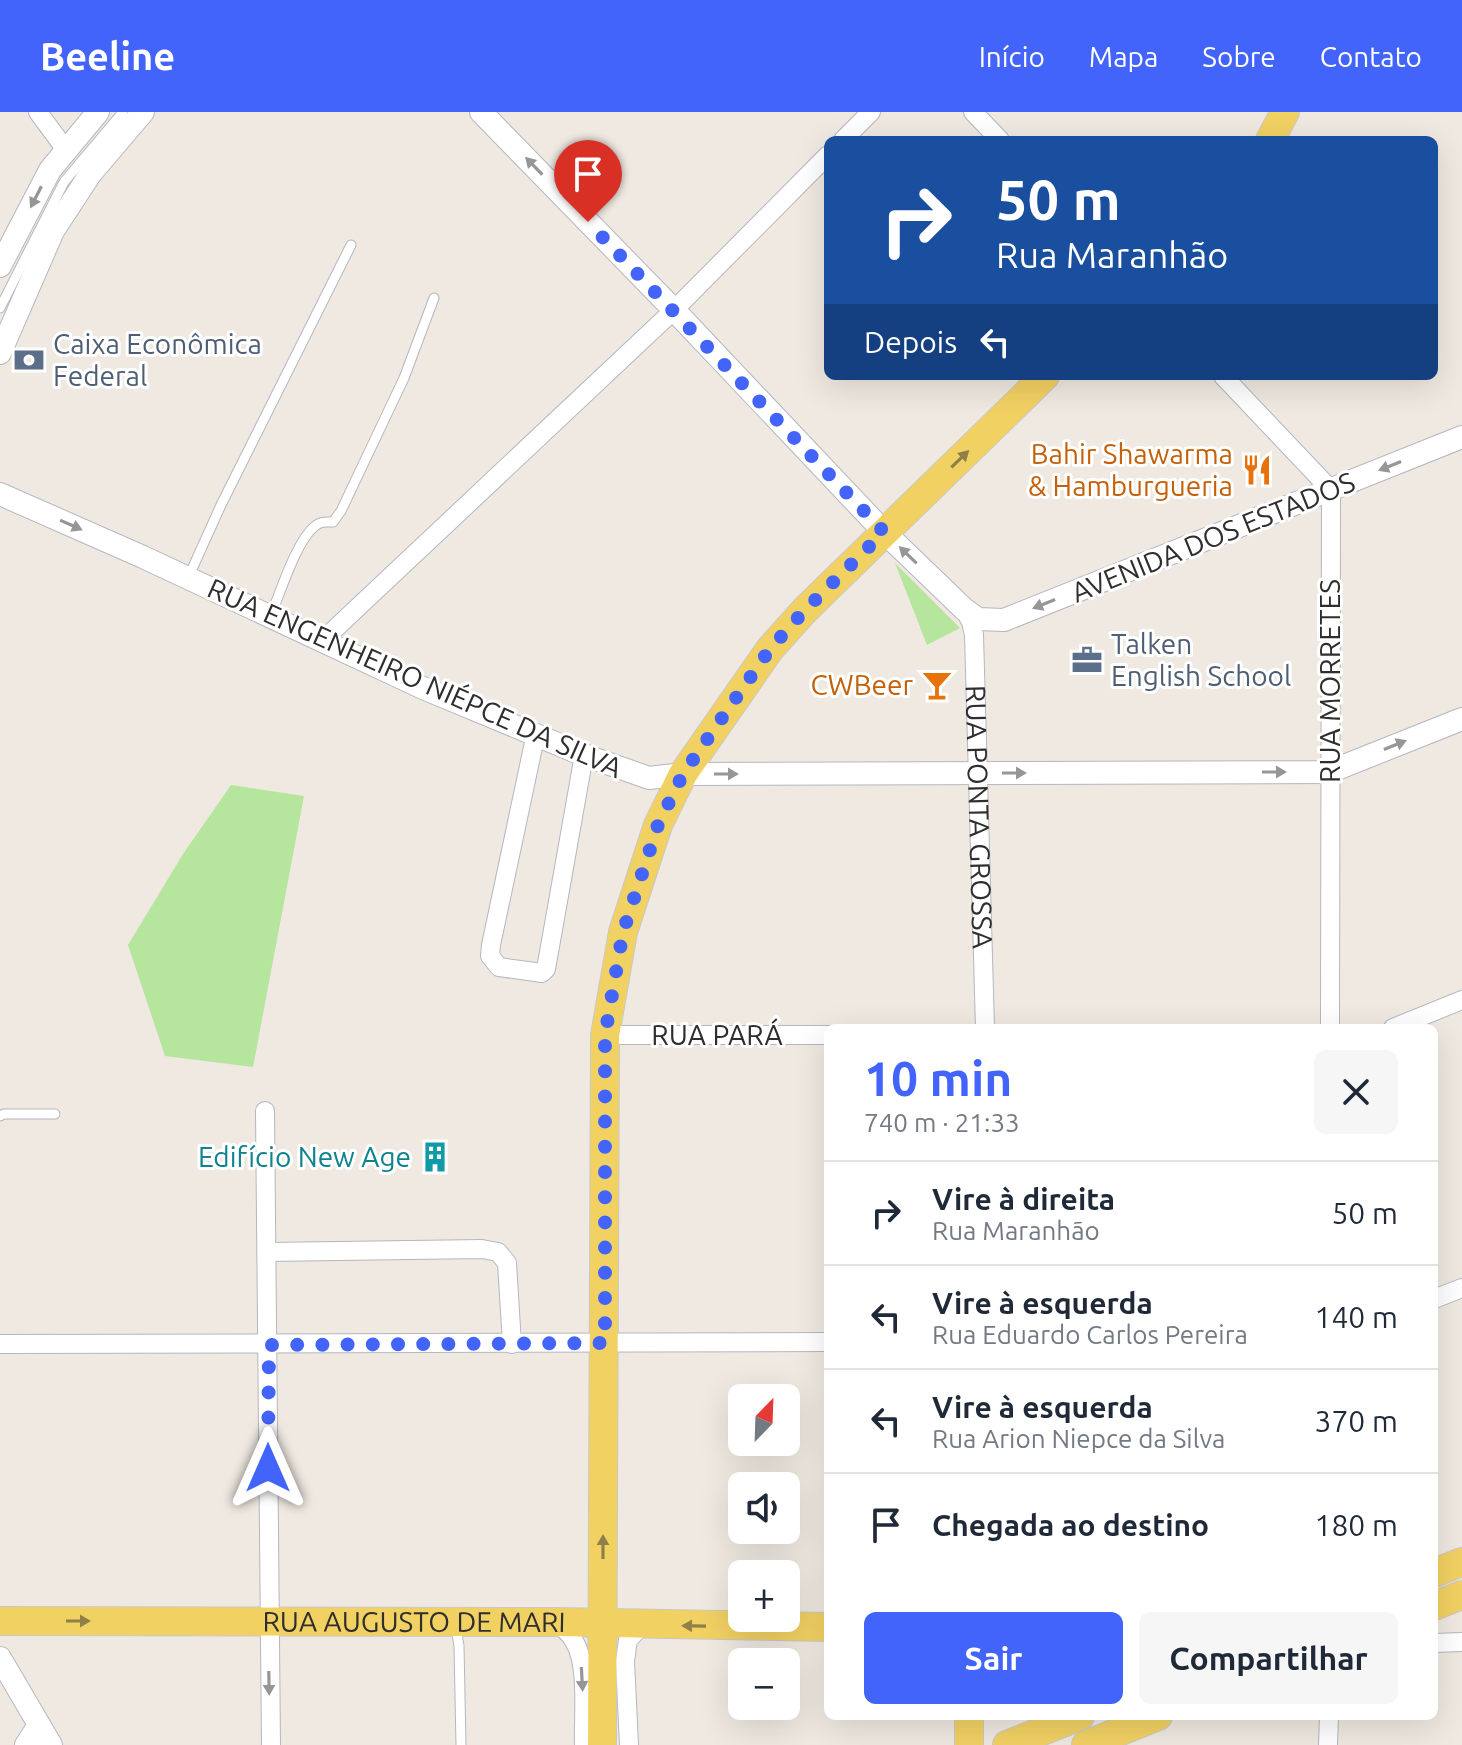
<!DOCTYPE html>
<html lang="pt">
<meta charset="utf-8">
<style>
body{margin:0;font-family:Ubuntu,sans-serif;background:#f6f6f7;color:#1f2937;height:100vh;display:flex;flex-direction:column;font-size:30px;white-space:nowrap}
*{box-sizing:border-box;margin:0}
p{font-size:26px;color:#747a83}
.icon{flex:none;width:44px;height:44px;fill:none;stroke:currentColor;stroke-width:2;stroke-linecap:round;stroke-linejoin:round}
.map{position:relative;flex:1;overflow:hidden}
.details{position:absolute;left:824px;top:912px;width:614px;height:696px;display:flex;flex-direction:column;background:#fff;border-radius:12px;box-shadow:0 8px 32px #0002}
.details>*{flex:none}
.guide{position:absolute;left:824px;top:24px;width:614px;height:244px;border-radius:12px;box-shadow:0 8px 32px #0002;background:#1a4fa0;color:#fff;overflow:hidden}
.needle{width:52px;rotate:23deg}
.fabs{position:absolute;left:728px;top:1272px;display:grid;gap:16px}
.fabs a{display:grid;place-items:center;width:72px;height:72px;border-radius:12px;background:#fff;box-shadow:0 8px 32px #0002;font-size:40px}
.pin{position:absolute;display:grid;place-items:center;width:68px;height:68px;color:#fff;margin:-82px -34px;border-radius:50% 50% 50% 0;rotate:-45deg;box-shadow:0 0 8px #0007}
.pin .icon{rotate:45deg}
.me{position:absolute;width:88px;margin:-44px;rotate:0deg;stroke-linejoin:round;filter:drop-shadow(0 0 6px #0008)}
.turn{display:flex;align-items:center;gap:28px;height:168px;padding:0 40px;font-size:36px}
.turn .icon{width:104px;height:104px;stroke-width:2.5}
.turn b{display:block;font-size:56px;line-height:68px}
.then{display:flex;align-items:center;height:76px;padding:0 40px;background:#0003;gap:16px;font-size:30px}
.round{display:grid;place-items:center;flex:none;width:84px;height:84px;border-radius:12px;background:#f6f6f7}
.headline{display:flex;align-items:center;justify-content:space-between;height:136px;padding:0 40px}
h1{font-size:48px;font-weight:600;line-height:60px;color:#4264fb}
.button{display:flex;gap:16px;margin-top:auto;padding:16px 40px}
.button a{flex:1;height:92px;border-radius:12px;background:#4264fb;color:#fff;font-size:32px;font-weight:600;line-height:92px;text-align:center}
.button a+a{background:#f6f6f7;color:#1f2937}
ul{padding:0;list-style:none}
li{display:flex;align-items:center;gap:24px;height:104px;padding:0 40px;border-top:2px solid #e0e1e3}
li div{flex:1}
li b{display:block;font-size:30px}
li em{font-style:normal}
header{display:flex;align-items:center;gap:48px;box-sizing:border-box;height:112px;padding:0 40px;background:#4264fb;color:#fff}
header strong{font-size:38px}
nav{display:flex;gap:44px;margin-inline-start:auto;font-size:28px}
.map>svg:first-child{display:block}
.green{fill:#b6e59e}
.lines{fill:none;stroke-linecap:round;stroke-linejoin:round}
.service-casing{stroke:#b4b7c1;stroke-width:11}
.minor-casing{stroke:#b4b7c1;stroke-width:20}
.tertiary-casing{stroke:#b4b7c1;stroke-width:24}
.primary-casing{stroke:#c9c9c9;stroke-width:30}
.service{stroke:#fff;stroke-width:9}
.minor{stroke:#fff;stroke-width:18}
.tertiary{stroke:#fff;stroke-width:22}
.primary{stroke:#f2d163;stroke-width:28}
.oneway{fill:#969696}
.oneway2{fill:#908048}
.route{stroke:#4264fb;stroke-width:14;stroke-dasharray:0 25.2}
.labels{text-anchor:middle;stroke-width:6;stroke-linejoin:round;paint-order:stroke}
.service-label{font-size:28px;fill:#4e5e75;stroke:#fff;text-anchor:start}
.food-label{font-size:28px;fill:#c56008;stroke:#fff;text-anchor:end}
.street-label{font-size:28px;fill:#2e2e2e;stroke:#fff}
.culture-label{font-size:28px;fill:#0d838f;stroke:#fff;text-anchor:end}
</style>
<header>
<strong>Beeline</strong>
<nav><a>Início</a><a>Mapa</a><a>Sobre</a><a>Contato</a></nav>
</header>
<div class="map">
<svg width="1462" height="1633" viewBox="0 0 1462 1633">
<rect width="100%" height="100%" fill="#efe9e1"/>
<path class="green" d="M895 451 960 516 927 533Z
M231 673 304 684 253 955 165 944 128 833 183 742Z"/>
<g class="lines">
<g class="service-casing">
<path id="service" d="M0 196 64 70 123 0
M188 466 221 393 351 133
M270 505C280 482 296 429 315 414 321 409 326 410 333 410L341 399 404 266 434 186
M0 1004 4 1002H55
M456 1515 459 1534 461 1633"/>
</g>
<g class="minor-casing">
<g id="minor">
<path d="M38 0 66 38"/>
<path d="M973 0 1000 28"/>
<path d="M843 28 871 0"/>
<path d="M1223 264 1331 378 1330 916"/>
<path id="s1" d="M964 497 971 510 974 523 985 916"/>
<path d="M322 529 674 198 828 43"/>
<path d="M536 621 491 833 490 844 499 855 542 861 546 857 584 643"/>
<path d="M1393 916 1462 888"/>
<path d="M605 923H828"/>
<path d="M265 999 271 1633"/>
<path d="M267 1140 482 1137 498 1140 507 1151 512 1232"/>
<path d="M1434 1187 1462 1176"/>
<path d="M0 1232 828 1230"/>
<path d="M556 1510C563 1516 570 1521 574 1529 589 1553 583 1604 584 1633"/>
<path d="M1434 1531 1462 1530"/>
<path d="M629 1633 625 1549 628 1528 642 1513"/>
<path d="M1328 1633 1329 1604"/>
</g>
</g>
<g class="tertiary-casing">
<path id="tertiary" d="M481 0 674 198 884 420 964 497 978 507 1004 508 1462 325
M0 154 50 58 98 0
M0 241 53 119 91 61 143 0
M0 382 143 445 423 576 584 643 649 666 683 662 1329 660 1462 607
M0 1546 51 1633
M26 1633 39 1613"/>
</g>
<g class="primary-casing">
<g id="primary">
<path d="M1270 28 1285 0"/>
<path d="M1434 1461 1462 1450"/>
<path d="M1434 1494 1462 1483"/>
<path id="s2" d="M0 1509 556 1510 828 1515"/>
<path d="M602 1633 605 923 623 820 658 713 683 662 770 537 805 498 1045 264"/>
<path d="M969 1633V1604"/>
<path d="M1007 1633 1080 1604"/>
<path d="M1086 1633 1158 1604"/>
</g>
</g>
<use href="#service" class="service"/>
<use href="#minor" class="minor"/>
<use href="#tertiary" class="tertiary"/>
<use href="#primary" class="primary"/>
</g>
<defs><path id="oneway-solid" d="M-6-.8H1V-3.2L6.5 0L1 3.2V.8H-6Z" transform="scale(2)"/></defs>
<g class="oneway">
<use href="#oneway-solid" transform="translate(534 54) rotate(-134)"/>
<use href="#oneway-solid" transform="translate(36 85) rotate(117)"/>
<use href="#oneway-solid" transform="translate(1390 354) rotate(158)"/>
<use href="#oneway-solid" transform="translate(71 413) rotate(24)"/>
<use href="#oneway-solid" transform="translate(908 443) rotate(-136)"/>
<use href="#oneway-solid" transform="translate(1044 492) rotate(158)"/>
<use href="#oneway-solid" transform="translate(1395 633) rotate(-22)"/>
<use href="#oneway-solid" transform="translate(1274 660)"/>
<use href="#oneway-solid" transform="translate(1014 661)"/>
<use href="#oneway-solid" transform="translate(726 662)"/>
<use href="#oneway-solid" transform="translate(582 1567) rotate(87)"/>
<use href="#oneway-solid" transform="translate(269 1571) rotate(89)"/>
</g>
<g class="oneway2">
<use href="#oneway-solid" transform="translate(960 347) rotate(-44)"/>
<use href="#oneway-solid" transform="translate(603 1435) rotate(-90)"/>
<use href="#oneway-solid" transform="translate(78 1509)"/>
<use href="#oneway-solid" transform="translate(694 1514) rotate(-179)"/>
</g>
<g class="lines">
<path class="route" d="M268 1356 269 1233 605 1231V923L623 820 658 713 683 662 770 537 805 498 884 420 588 110"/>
</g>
<defs>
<g id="bank-bare" transform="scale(2.4)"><path d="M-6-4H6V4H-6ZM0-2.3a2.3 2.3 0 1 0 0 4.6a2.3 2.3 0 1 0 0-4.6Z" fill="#5c6f8a" stroke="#fff" stroke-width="2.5" paint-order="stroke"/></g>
<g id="restaurant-bare" transform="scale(2.4)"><path d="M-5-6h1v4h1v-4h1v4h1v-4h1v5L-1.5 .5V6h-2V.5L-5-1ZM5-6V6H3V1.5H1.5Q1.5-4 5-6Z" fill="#e8710a" stroke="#fff" stroke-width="2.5" paint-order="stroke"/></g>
<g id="office-bare" transform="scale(2.4)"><path d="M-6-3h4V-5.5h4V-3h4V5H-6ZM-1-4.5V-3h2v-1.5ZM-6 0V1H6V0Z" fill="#5c6f8a" stroke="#fff" stroke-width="2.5" paint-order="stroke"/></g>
<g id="bar-bare" transform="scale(2.4)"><path d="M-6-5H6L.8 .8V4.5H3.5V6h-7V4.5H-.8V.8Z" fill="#e8710a" stroke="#fff" stroke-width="2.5" paint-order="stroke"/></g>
<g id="building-bare" transform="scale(2.4)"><path d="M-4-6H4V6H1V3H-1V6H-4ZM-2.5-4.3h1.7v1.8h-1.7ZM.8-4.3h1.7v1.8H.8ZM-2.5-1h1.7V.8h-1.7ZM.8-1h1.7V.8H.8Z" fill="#0f9aa8" stroke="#fff" stroke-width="2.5" paint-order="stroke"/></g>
</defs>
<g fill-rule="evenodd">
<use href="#bank-bare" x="29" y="248"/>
<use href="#restaurant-bare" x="1257" y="358"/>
<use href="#office-bare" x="1087" y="548"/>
<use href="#bar-bare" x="937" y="573"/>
<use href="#building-bare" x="435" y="1045"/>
</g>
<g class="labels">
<g class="service-label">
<text x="53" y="242">Caixa Econômica<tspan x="53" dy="32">Federal</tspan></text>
<text x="1111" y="542">Talken<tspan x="1111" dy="32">English School</tspan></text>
</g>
<g class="food-label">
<text x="1233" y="352">Bahir Shawarma<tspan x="1233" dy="32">&amp; Hamburgueria</tspan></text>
<text x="913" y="583">CWBeer</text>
</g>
<g class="street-label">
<text transform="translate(1213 425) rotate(-22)" y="10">AVENIDA DOS ESTADOS</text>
<text transform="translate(415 566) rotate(24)" y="10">RUA ENGENHEIRO NIÉPCE DA SILVA</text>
<text transform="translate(1330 569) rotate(-90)" y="10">RUA MORRETES</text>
<text dy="10" stroke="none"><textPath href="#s1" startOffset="210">RUA PONTA GROSSA</textPath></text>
<text x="717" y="933">RUA PARÁ</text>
<text dy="10" stroke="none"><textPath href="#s2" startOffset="414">RUA AUGUSTO DE MARI</textPath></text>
</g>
<g class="culture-label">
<text x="411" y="1055">Edifício New Age</text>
</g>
</g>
</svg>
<div class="fabs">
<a><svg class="needle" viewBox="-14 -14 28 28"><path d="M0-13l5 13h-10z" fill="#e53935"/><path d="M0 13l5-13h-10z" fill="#747a83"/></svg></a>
<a><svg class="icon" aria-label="sound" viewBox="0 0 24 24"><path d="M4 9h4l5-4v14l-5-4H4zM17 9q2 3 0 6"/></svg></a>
<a>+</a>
<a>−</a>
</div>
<div class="pin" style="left:588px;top:110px;background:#d93025"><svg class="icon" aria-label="arrive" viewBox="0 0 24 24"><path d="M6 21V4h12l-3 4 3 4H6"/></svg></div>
<svg class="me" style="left:268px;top:1356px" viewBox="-20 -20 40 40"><path d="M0-17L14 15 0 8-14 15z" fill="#4264fb" stroke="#fff" stroke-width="4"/></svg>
<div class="guide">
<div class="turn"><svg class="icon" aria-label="right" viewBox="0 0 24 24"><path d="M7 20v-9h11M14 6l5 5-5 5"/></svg><div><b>50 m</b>Rua Maranhão</div></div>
<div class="then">Depois<svg class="icon" aria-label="left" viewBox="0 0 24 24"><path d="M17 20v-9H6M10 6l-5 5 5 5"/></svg></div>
</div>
<section class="details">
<div class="headline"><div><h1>10 min</h1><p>740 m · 21:33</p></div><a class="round"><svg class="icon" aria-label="close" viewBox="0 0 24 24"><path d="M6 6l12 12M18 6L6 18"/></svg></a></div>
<ul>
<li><svg class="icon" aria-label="right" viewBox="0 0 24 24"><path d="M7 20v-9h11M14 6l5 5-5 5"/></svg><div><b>Vire à direita</b><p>Rua Maranhão</p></div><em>50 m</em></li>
<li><svg class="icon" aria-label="left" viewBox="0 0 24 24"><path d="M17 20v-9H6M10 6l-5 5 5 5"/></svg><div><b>Vire à esquerda</b><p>Rua Eduardo Carlos Pereira</p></div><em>140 m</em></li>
<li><svg class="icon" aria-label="left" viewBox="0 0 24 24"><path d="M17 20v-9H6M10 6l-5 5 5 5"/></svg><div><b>Vire à esquerda</b><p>Rua Arion Niepce da Silva</p></div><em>370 m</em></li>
<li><svg class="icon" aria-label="arrive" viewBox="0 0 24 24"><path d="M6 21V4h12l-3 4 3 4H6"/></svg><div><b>Chegada ao destino</b></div><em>180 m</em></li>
</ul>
<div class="button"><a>Sair</a><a>Compartilhar</a></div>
</section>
</div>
